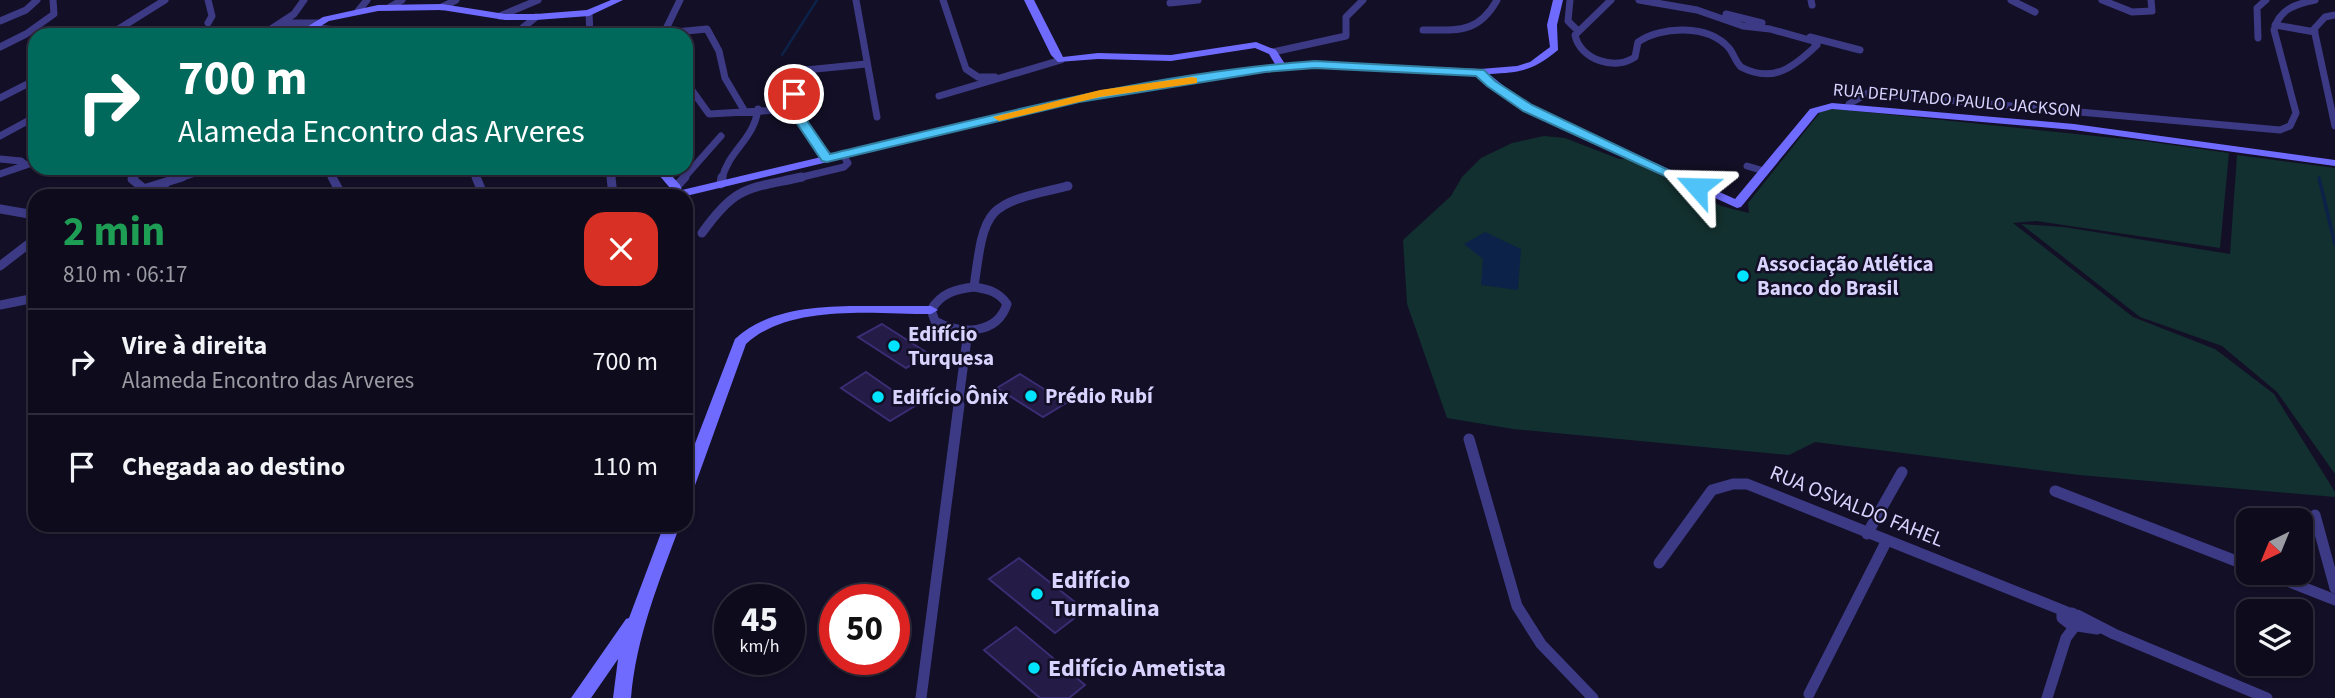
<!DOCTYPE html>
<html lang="pt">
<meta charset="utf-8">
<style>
body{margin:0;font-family:"Source Sans 3",sans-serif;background:#1c1929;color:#f1f3f6;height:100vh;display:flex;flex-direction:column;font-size:26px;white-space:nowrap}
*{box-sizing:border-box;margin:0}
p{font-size:23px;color:#9b9ba3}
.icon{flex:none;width:38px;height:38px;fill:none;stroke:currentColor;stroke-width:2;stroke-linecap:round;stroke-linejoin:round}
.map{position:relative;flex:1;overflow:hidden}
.side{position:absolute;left:28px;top:189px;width:665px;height:343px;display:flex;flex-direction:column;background:#0e0b1c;border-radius:21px;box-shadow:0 2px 5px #0004,0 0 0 2px #2e2b3b}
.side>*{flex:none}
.guide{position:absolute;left:28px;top:28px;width:665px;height:147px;border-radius:21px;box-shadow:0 2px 5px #0004,0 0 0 2px #2e2b3b;background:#00695c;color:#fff;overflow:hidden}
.needle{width:46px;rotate:223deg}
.tools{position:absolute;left:2236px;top:508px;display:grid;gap:14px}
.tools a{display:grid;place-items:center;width:77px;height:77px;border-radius:14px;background:#0e0b1c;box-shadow:0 2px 5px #0004,0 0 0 2px #2e2b3b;font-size:35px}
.speed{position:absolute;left:714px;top:584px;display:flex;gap:14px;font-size:35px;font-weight:700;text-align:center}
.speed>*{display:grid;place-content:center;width:91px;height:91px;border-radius:50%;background:#0e0b1c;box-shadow:0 2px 5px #0004,0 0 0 2px #2e2b3b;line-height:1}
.speed small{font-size:18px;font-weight:400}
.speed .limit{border:10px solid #d22;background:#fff;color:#111}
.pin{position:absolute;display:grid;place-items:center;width:60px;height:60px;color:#fff;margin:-30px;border:4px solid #fff;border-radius:50%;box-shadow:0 2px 7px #0007}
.me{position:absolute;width:77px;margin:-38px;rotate:295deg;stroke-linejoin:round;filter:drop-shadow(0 0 5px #0008)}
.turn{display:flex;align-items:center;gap:24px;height:147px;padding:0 35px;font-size:32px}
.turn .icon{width:91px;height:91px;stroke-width:2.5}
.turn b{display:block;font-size:49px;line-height:60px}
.round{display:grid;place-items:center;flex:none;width:74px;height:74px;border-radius:21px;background:#1c1929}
.head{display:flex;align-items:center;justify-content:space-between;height:119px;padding:0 35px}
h1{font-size:42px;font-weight:700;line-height:52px;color:#1e9e55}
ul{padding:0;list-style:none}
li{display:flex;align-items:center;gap:21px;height:105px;padding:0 35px;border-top:2px solid #2e2b3b}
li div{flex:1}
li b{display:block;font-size:26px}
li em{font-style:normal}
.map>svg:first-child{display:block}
.green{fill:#12302f}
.water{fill:#0c2248}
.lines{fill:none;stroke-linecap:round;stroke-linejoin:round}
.stream-far1{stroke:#0c2248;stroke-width:2.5}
.stream{stroke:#0c2248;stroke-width:3.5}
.building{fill:#241b47;stroke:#3b2d73;stroke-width:2}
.street-far2{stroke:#3d3a85;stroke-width:7}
.street-far1{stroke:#3d3a85;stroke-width:9}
.street{stroke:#3d3a85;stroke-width:11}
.secondary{fill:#6f6bff;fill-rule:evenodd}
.route{fill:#4fc3f7;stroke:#337fa1;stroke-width:2}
.slow{fill:#f59e0b}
.poi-dot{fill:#00e5ff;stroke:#130f26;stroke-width:2.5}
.labels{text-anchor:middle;stroke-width:5;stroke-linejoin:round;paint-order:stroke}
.far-street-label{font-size:18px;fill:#d9d4ff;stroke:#130f26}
.poi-label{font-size:21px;font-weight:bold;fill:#d9d4ff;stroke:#130f26;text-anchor:start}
.street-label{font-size:21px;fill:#d9d4ff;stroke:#130f26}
.near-poi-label{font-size:24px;font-weight:bold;fill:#d9d4ff;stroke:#130f26;text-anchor:start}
</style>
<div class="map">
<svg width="2335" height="698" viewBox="0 0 2335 698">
<rect width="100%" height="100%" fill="#130f26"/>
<path class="green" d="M1835 109 2144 141 2229 153 2220 248 2036 221 2013 223 2133 317 2215 349 2274 394 2335 492V497L2079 475 1815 442 1789 455 1513 429 1447 418 1407 304 1403 240 1451 196 1462 177 1481 158 1512 143 1544 136 1565 138 1619 159H1628L1721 206 1749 213 1748 203 1822 110Z
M2237 155 2335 168V474L2277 392 2222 346 2140 317 2021 224 2064 227 2230 254Z"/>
<path class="water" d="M1485 232 1521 249 1518 290 1481 285 1483 259 1464 244Z"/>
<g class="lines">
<path class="stream-far1" d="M782 55 817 0"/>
<path class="stream" d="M2319 178 2335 244"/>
</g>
<path class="building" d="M882 324 929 354 906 368 858 337Z
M866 372 915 406 890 421 841 388Z
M1020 374 1066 403 1043 417 997 388Z
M1019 558 1085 610 1055 633 989 579Z
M1016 627 1085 685 1069 698H1040L984 650Z"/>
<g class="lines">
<path class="street-far2" d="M208 0 212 16 208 23
M856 0 877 117
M943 0 966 69 978 77H995
M1570 0 1568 21 1578 31
M1611 0 1575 35C1580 60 1616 71 1635 57L1638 42C1661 26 1708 24 1729 48 1734 54 1735 61 1741 67 1773 84 1794 67 1817 45L1813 41 1770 29 1743 26 1697 10 1639 0
M1811 0 1812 5
M2011 0 2035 12
M2102 0 2132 12 2152 11 2151 0
M1170 3 1198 0
M390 7 402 0
M442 7 456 0
M358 11 367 0
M589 13 590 35
M1726 14 1762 23
M2335 15 2325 17 2314 29 2335 126
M500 16 538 0
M0 21 26 10 37 0
M283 23H317
M2275 25 2315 32
M310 27 377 35
M1423 30C1457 30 1478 34 1497 0
M665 33 707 29 719 51 725 78 744 110
M109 35 165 0
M262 35 294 14 304 0
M514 35 536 17
M663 35 680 0
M1810 37 1860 50
M2258 38 2257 8 2266 0
M0 47 26 34 54 14 53 0
M1273 52 1346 36V17L1363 0
M686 82 709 114 797 109
M939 96 1061 60
M0 98 35 80
M1850 107 1849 104 1868 93 2280 130 2290 126 2296 113 2274 30C2279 9 2296 4 2315 0
M0 136 35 117
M0 159 21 161 26 165
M827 159C806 131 784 103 806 70L866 64
M1747 166 1764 171
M327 168 333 179
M472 168 477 179
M610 168 611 179
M0 174 35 162
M132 179 138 168
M177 179 211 168
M683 179 721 136
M722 179C728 151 754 140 758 109
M794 179 844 167 848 163 843 155"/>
<path class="street-far1" d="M134 177 132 179 143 188
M332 177 340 192 352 196
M476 177 484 196
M611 177 613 196
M721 184 722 177
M676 187 685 177
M121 196 182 177
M152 196 166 183
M0 209 35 215
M702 233C736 185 747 189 802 177
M0 266 35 239
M974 287C988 289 999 292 1007 304 997 335 960 335 935 321L931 310C941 293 956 289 974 287Z
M974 287C985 204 986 205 1068 186
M0 305 35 298
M958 407 968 331"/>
<path class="street" d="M1469 439 1517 606 1541 644 1593 698
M2055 491 2249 566
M2315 515 2335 588
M1867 534 1902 472
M1659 563 1712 490 1733 484H1747L2067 612
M2264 572 2335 600
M2077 615 2114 634 2267 698
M2082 626 2083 621 2072 613H2062V618L2071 625 2097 629
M1809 694 1886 542
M921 698 959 405
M2047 698 2066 638 2075 626"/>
<path class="secondary" d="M611 0H623L589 16 536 20H505L442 10 378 11 329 21 306 35H294L323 17 378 5 442 4 505 14H536L587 10Z
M1024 0H1034L1063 57 1098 53 1171 55 1256 42 1276 50 1285 64 1315 62 1480 69 1517 66 1530 62 1550 47 1547 25 1553 0H1563L1557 25 1558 50C1532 71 1522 72 1489 74L1516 96 1547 114 1735 199 1810 109 1832 103 2074 124 2335 160V166L2074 130 1832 109 1818 113 1741 207 1737 208 1539 118 1508 100 1477 75 1315 68 1265 71 1100 97 686 196H672L670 188 653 168H665L680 185 682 190 1100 91 1275 64 1269 54 1255 48 1171 61 1098 59 1058 62 1051 55Z
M885 306H931L938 310 931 314C875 314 790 303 746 344L694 488 692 492 686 493V467L735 339C774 303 835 306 885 306Z
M664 525H680C659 582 636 637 631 698H613L618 659 591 698H571L626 619 629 618Z"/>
</g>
<path class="route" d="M1315 61 1484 70 1495 81 1532 105 1704 187 1702 189H1693L1523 111 1487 86 1476 76 1315 68 1265 72 1079 102 827 162 822 161 796 122 788 94 798 91 808 122 830 154C990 116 1150 73 1315 61Z"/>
<path class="slow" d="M1192 77 1197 78V83L1100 97 999 121 993 117 1100 90Z"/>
<g class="poi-dot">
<circle cx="1743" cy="276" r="7"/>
<circle cx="894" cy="346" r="7"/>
<circle cx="1031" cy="396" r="7"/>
<circle cx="878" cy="397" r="7"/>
<circle cx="1037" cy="594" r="7"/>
<circle cx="1034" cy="668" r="7"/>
</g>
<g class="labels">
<g class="far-street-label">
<text transform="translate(1957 100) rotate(5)" y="6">RUA DEPUTADO PAULO JACKSON</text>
</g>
<g class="poi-label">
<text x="1757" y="271">Associação Atlética<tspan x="1757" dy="24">Banco do Brasil</tspan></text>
<text x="908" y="341">Edifício<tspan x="908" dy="24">Turquesa</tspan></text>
<text x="1045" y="403">Prédio Rubí</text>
<text x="892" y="404">Edifício Ônix</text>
</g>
<g class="street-label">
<text transform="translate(1857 506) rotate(22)" y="7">RUA OSVALDO FAHEL</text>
</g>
<g class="near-poi-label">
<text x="1051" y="588">Edifício<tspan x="1051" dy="28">Turmalina</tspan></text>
<text x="1048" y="676">Edifício Ametista</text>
</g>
</g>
</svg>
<div class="tools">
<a><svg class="needle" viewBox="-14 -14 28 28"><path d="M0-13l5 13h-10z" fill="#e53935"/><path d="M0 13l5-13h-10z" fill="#9b9ba3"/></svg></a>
<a><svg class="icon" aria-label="layers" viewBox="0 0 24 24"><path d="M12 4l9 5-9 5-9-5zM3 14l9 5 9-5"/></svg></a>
</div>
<div class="speed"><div>45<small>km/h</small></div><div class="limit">50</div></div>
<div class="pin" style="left:794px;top:94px;background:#d93025"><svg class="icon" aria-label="arrive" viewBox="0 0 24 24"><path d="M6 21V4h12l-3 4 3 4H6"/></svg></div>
<svg class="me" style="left:1697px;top:187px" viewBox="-20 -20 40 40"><path d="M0-17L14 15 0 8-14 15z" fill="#4fc3f7" stroke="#fff" stroke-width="4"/></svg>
<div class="guide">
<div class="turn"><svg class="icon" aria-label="right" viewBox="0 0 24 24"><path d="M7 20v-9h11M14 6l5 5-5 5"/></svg><div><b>700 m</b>Alameda Encontro das Arveres</div></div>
</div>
<section class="side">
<div class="head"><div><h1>2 min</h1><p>810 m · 06:17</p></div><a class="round" style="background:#d93025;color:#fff"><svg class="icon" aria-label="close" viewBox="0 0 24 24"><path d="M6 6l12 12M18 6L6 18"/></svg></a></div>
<ul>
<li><svg class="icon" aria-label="right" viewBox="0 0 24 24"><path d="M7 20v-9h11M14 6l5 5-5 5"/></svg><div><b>Vire à direita</b><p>Alameda Encontro das Arveres</p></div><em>700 m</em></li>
<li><svg class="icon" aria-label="arrive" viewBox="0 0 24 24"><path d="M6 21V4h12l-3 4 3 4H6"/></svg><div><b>Chegada ao destino</b></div><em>110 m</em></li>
</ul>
</section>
</div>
